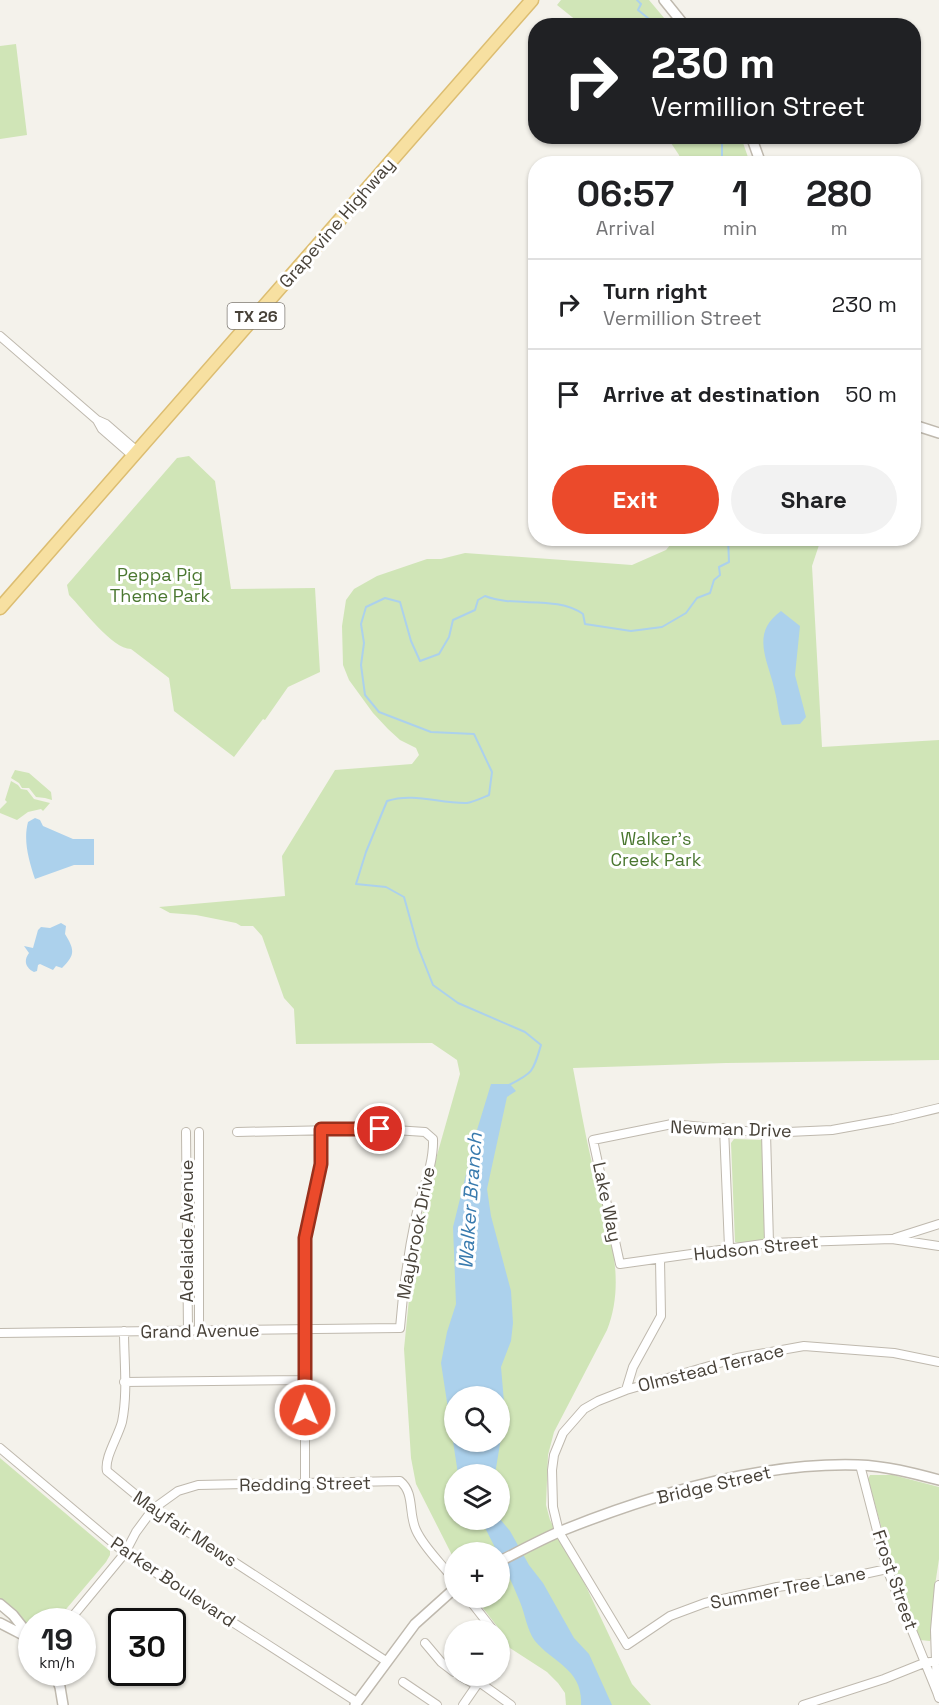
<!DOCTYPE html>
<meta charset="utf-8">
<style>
body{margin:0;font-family:"Space Grotesk",sans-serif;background:#f2f2f2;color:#202124;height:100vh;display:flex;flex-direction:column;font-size:22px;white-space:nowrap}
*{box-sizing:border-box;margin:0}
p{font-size:20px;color:#757577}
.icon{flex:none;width:33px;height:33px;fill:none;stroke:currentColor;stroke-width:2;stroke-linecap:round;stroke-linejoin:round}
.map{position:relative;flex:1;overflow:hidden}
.panel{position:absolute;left:528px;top:156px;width:393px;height:390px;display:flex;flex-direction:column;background:#fff;border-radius:24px;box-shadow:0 2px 4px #0004}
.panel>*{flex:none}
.banner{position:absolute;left:528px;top:18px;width:393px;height:126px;border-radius:24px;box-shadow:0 2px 4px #0004;background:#202124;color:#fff;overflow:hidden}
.tools{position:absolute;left:444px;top:1386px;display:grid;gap:12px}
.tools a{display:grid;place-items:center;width:66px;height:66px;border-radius:50%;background:#fff;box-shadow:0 2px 4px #0004;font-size:30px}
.speed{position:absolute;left:18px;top:1608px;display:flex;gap:12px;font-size:30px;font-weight:700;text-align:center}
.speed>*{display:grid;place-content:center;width:78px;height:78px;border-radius:50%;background:#fff;box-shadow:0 2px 4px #0004;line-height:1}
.speed small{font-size:15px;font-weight:400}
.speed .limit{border:3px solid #111;border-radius:9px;background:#fff;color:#111}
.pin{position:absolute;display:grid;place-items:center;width:51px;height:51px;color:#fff;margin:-26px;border:3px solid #fff;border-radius:50%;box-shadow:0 2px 6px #0007}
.me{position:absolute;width:66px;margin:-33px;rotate:359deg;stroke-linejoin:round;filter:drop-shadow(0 0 4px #0008)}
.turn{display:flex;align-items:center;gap:21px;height:126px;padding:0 24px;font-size:27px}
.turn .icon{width:78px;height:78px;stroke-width:2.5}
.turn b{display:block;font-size:42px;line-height:51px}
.eta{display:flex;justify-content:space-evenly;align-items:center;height:102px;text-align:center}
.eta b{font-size:36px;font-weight:600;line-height:42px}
.button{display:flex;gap:12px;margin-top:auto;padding:12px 24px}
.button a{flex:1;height:69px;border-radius:36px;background:#eb4a2b;color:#fff;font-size:24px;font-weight:600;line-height:69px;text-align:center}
.button a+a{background:#f2f2f2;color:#202124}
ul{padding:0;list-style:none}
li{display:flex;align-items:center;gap:18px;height:90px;padding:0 24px;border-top:2px solid #e0e0e0}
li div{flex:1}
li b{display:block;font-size:22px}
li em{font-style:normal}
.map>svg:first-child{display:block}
.green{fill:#d0e5b7;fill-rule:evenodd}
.water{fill:#acd1ec;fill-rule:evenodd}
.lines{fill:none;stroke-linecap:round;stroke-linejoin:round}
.stream{stroke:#acd1ec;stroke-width:2}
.minor-casing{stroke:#bfb9ae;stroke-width:10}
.tertiary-casing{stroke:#bfb9ae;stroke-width:12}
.primary-casing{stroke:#dcbd71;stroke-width:15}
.minor{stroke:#fff;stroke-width:8}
.tertiary{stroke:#fff;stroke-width:9}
.primary{stroke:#f7e0a1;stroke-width:12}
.route-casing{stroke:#99301c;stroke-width:15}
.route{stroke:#eb4a2b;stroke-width:10}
.labels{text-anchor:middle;stroke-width:6;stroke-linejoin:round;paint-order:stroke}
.shield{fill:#fff;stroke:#7f7b74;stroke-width:1.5}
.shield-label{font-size:16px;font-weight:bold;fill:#484239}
.street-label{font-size:18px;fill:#484239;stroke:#fff}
.park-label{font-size:18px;fill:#4a7730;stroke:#fff}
.water-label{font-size:20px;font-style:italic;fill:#397bae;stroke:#fff}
</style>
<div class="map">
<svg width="939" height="1705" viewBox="0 0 939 1705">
<rect width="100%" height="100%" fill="#f4f2eb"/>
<path class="green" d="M561 0H649L670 25H582L557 5Z
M16 44 27 135 0 139V46Z
M667 137H741L750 163H681L679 155Z
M189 456 215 481 231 589 315 588 320 672 288 687 265 720 263 719 234 757 174 711 169 678 131 649C112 649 83 609 69 595L67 585 177 458Z
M675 539H821L812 566 822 747 939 740V1060L726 1063 573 1068C579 1099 584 1129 591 1159 604 1213 629 1276 607 1330L554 1432 548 1455 546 1505 550 1520 584 1582 632 1684 651 1705H566L565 1693 558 1683 547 1672 507 1646 500 1630 475 1598H500V1552H454V1559L416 1484 411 1458 404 1349 413 1259 428 1187 460 1074 457 1060 432 1043 296 1044 294 1009 284 998 262 936 253 926H241L236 923 196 915 170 913 159 907 285 896 282 856 335 770 412 764 419 755 416 748 400 740 388 729 373 713 349 680 343 665 342 626 346 600 354 589 377 576 427 559H441L465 553 632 565 666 550ZM454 1396H500V1442H454ZM454 1474H500V1520H454Z
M15 770 29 773 51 792 52 800 45 798 36 797 29 788H22L19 783 11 778Z
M11 781 18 785 21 789 27 790 34 799 50 803 43 811 41 809 28 812 17 820 0 813V809L7 802 5 800Z
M734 1139 763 1140 767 1239 765 1241 742 1244 735 1242 731 1143Z
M0 1458 110 1551V1555L106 1562 56 1621 32 1622 31 1629 0 1602Z
M870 1475H893L939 1487V1559L934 1592 932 1636 930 1641 920 1640 896 1580 868 1479Z"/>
<path class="water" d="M781 611 800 626 795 675 806 717 800 724 782 725C778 714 778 703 775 692 769 662 749 634 781 611Z
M35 818 40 820 43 826 73 839H94V865H74L35 879C29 861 23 841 28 822Z
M61 923 66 926 65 934C75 950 75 955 62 968L56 966 53 970 40 964 38 965 37 971 34 972C26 968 23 961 29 953L24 946 33 948 38 930 41 927 50 928Z
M491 1084H510L516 1091 507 1097 487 1189 491 1216 511 1291 513 1323 511 1341 501 1367 505 1414 495 1474H458L441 1363 447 1332 456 1304 453 1227 477 1130ZM500 1396V1442H454V1396Z
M500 1519 510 1531 529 1565 543 1583 574 1638 589 1654 612 1705H581C583 1669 553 1663 535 1641 527 1630 525 1614 520 1602 508 1573 495 1547 481 1520Z"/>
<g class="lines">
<path class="stream" d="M637 0 641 4 638 10 654 23V26
M719 136 722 143V164
M509 1085C533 1073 533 1072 541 1045L525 1032 458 1003 433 985 418 947 404 897 386 887 356 884 366 852 387 801C414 792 440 804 467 803 474 802 482 798 489 795L492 772 474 734 431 732 379 712 365 695 361 665 364 643 361 624 366 607 385 598 400 602 411 641 420 661 439 654 449 637 453 620 475 610 478 600 485 596C515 608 556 595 583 614L585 624 631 631 662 627 686 613 697 598 710 593 714 580 720 575 719 567 729 562 728 538"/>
<g class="minor-casing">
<path id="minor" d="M0 336 97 420 106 424 137 451
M97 420 102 429 133 456
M939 1108 893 1119 832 1130 766 1133 672 1124 593 1140 620 1264 769 1243 892 1239 939 1246
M724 1128 729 1247
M186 1132 188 1331
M199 1132V1331
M766 1133 769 1243
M895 1238 939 1224
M124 1331C124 1361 128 1393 122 1422 118 1437 104 1458 107 1471L153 1509 386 1661
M0 1333 400 1328C403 1290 408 1254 416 1216 422 1191 434 1164 433 1139L425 1132 380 1129 237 1132
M124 1382 305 1380
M626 1390 633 1367 661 1316 660 1259
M0 1448 125 1553 357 1702
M860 1465 887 1569 937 1692
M305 1484V1238L321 1164V1129
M887 1569 841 1579 777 1587 705 1603 670 1616 627 1645 559 1532 553 1507 552 1470 554 1455 563 1433 584 1409 598 1401 626 1390 737 1358 804 1346 894 1353 939 1362
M939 1585 935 1630 937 1692 939 1698
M468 1598 493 1630
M68 1622 125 1553 136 1532 153 1509 178 1491 198 1485 400 1481C415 1493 408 1513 416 1530 424 1548 442 1564 454 1580
M425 1643 441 1662 454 1672
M460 1676 476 1685
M403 1682 437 1705
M479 1682 511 1705
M463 1705 483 1676
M803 1705 884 1679 924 1663 937 1661"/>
</g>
<g class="tertiary-casing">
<path id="tertiary" d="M664 0 685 26
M751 136 761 164
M914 425 939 433
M500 1561C520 1551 540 1540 561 1531 651 1495 761 1462 858 1465 886 1466 913 1473 939 1480
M0 1604 13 1615 32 1639
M0 1623 29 1638
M54 1672 60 1687 63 1705
M355 1705 415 1624 454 1589"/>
</g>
<g class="primary-casing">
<path id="primary" d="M0 608 532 0"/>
</g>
<use href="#minor" class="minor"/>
<use href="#tertiary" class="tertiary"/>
<use href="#primary" class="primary"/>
</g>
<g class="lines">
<g class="route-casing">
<path id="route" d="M305 1410V1238L321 1164V1129H380"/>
</g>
<use href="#route" class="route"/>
</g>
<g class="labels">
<rect class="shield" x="227.5" y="303" width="57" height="26" rx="4.5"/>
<g class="shield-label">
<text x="256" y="322">TX 26</text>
</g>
<g class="street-label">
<text transform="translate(337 223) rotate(-49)" y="6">Grapevine Highway</text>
<text transform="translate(731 1129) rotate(2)" y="6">Newman Drive</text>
<text transform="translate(607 1202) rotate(78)" y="6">Lake Way</text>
<text transform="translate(187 1231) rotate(-90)" y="6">Adelaide Avenue</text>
<text transform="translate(416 1233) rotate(-79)" y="6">Maybrook Drive</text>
<text transform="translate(756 1248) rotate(-6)" y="6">Hudson Street</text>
<text transform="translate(200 1331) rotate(-1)" y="6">Grand Avenue</text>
<text transform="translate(711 1368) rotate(-14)" y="6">Olmstead Terrace</text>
<text transform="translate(305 1484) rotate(-1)" y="6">Redding Street</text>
<text transform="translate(714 1485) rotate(-13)" y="6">Bridge Street</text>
<text transform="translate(185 1529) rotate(34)" y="6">Mayfair Mews</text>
<text transform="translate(895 1580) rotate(71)" y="6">Frost Street</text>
<text transform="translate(173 1582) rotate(34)" y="6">Parker Boulevard</text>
<text transform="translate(788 1588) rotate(-11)" y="6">Summer Tree Lane</text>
</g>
<g class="park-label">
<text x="160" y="581">Peppa Pig<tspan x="160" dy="21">Theme Park</tspan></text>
<text x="656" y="845">Walker's<tspan x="656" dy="21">Creek Park</tspan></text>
</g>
<g class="water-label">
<text transform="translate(470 1201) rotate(-86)" y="7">Walker Branch</text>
</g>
</g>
</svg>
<div class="tools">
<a><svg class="icon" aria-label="search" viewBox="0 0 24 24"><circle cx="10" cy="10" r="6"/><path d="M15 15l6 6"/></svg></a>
<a><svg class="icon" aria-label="layers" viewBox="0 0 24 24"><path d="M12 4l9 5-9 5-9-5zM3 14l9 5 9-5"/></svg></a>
<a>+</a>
<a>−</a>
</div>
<div class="speed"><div>19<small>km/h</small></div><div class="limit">30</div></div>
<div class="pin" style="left:380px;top:1129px;background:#d93025"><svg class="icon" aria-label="arrive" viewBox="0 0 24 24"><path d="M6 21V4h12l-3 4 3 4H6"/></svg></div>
<svg class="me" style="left:305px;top:1410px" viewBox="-20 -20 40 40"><circle r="17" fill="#eb4a2b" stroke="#fff" stroke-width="3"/><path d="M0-11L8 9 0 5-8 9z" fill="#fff"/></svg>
<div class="banner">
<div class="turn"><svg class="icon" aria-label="right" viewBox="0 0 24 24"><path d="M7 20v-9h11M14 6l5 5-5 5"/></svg><div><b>230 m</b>Vermillion Street</div></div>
</div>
<section class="panel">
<div class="eta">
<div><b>06:57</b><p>Arrival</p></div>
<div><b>1</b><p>min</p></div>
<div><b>280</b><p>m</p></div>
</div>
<ul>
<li><svg class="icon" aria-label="right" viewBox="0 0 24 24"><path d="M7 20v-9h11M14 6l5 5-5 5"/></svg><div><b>Turn right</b><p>Vermillion Street</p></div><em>230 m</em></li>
<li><svg class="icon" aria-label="arrive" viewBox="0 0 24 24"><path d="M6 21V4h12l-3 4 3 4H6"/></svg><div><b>Arrive at destination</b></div><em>50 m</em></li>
</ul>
<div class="button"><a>Exit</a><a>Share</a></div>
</section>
</div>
